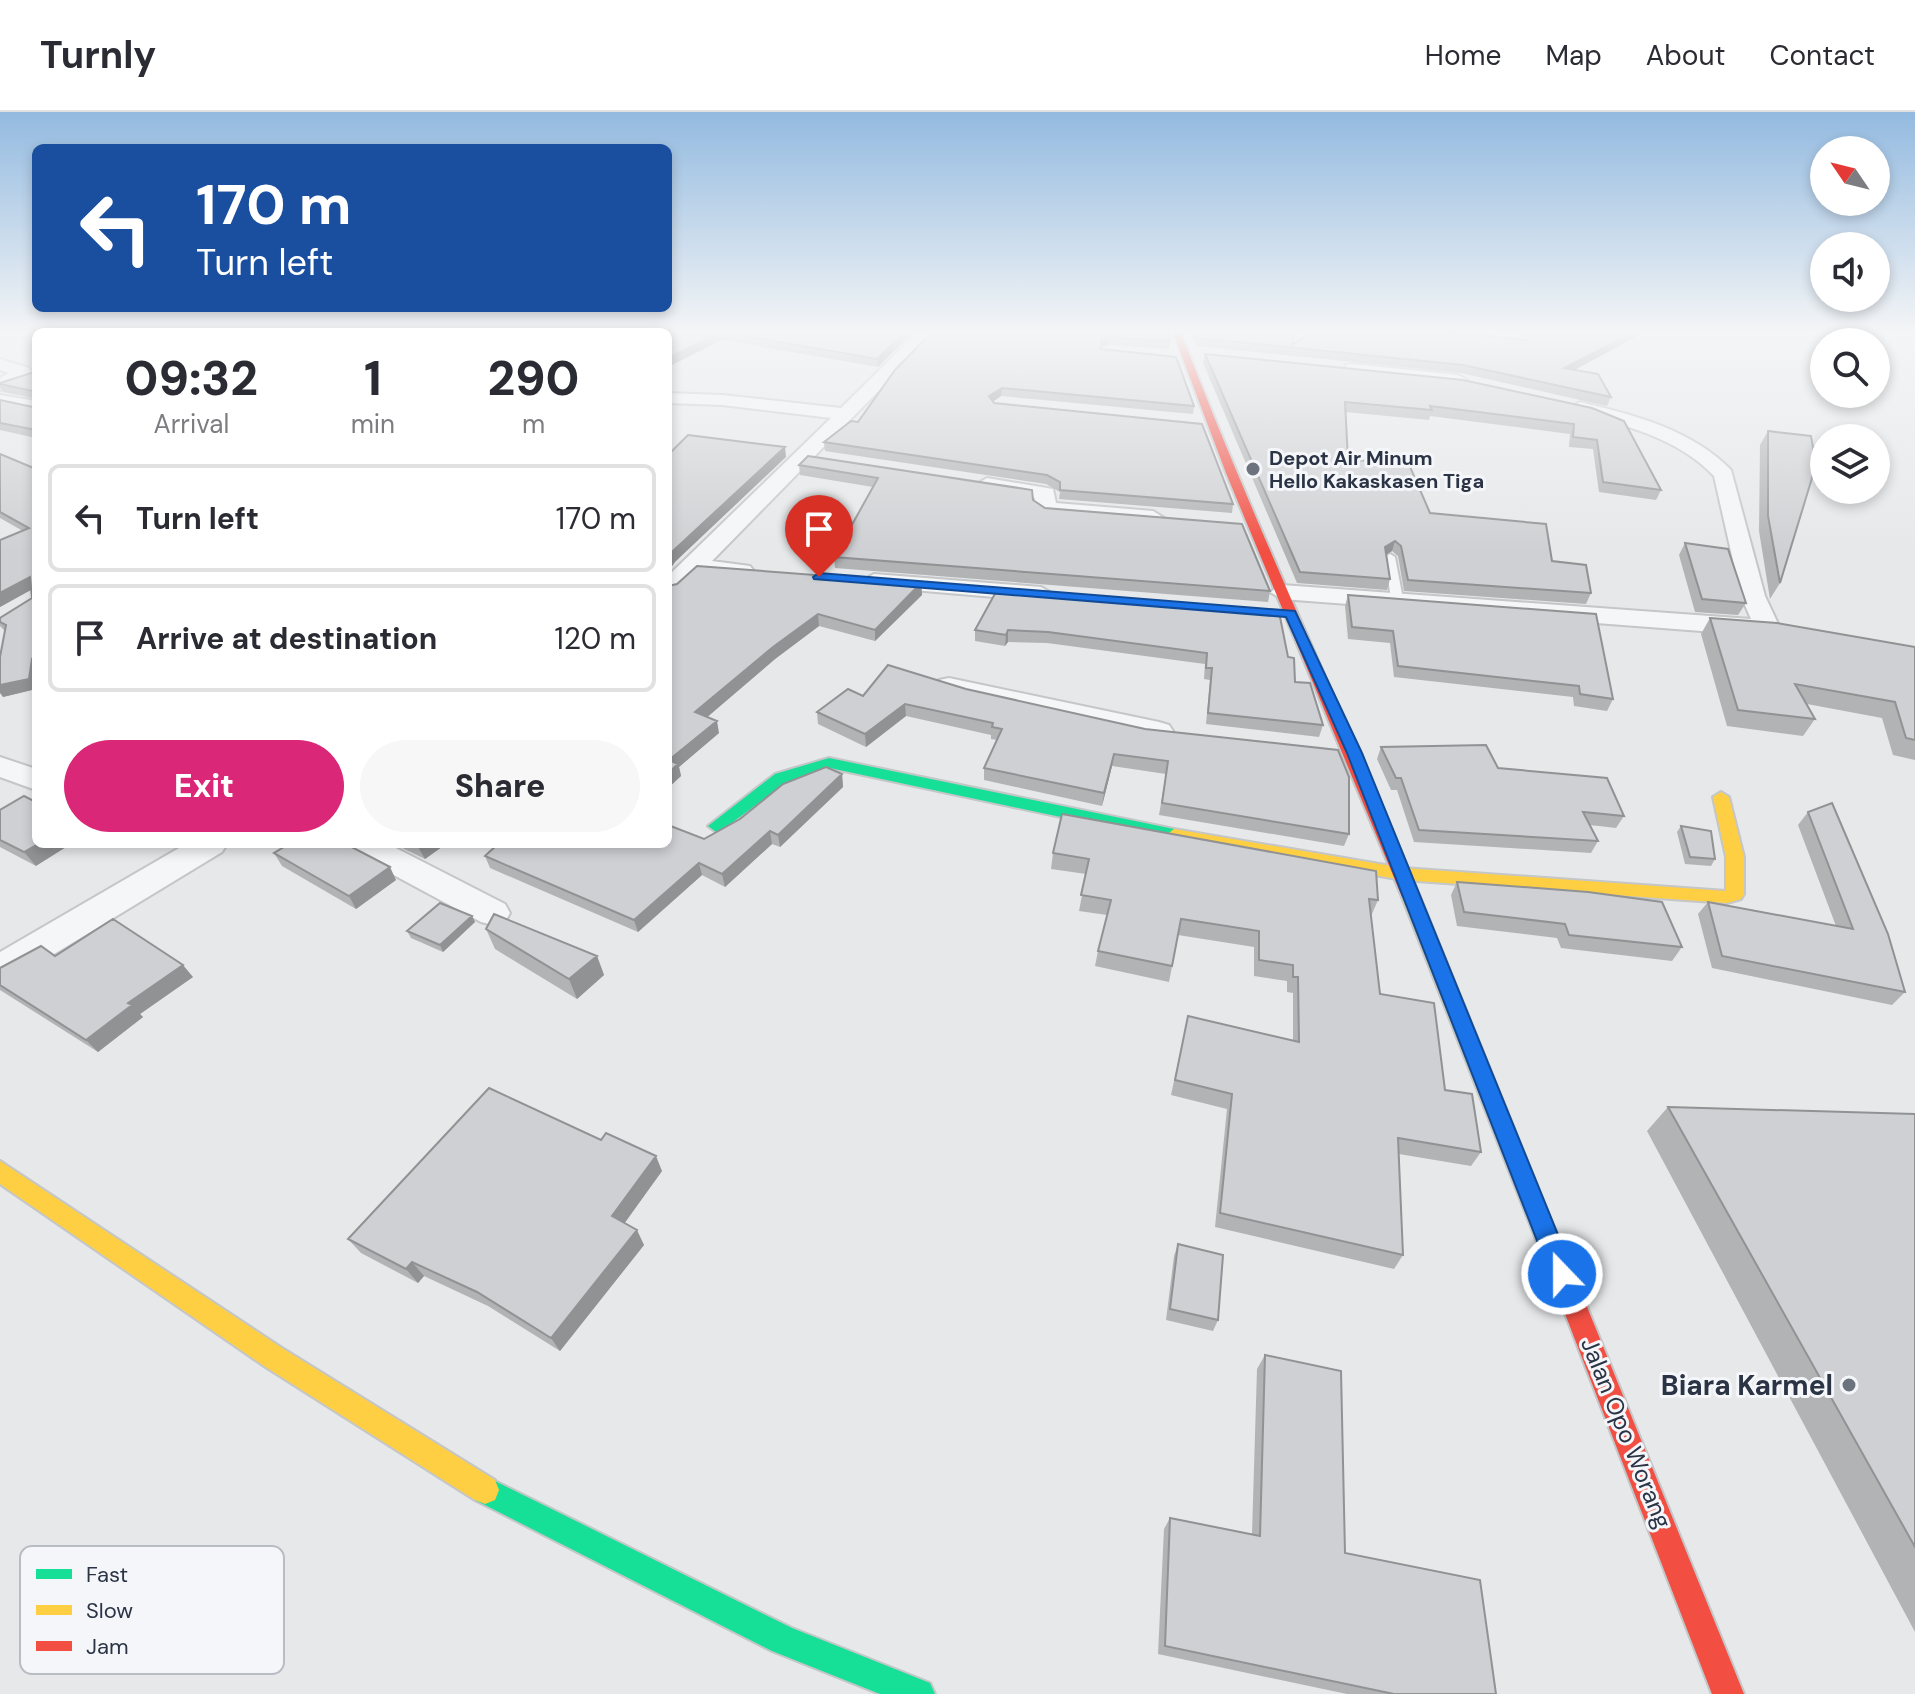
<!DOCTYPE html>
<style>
body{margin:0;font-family:"DM Sans",sans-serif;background:#f7f7f7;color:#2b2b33;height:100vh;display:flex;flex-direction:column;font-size:30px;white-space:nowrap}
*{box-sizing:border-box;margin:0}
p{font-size:26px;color:#7c7c81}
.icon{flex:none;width:44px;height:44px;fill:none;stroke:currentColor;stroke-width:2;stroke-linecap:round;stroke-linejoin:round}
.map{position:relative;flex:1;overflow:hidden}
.drawer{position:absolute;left:32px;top:216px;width:640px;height:520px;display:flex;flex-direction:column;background:#fff;border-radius:12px;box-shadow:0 4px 12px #0003}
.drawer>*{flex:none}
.banner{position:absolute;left:32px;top:32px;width:640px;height:168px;border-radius:12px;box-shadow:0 4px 12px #0003;background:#1a4fa0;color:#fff;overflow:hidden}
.needle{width:52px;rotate:305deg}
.buttons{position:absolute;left:1810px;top:24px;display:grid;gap:16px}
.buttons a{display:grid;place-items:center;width:80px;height:80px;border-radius:50%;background:#fff;box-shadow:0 4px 12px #0003;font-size:40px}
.pin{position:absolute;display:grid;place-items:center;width:68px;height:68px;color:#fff;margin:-82px -34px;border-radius:50% 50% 50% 0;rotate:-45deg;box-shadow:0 0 8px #0007}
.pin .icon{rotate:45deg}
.me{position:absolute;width:88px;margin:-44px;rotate:338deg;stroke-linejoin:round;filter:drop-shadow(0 0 6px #0008)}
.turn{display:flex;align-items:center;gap:28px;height:168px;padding:0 32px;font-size:36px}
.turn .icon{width:104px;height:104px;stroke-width:2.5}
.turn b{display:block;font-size:56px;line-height:68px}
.eta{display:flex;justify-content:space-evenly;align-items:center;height:136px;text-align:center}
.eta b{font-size:48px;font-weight:800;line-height:56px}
.cta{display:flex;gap:16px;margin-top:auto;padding:16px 32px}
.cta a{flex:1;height:92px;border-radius:48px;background:#db2777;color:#fff;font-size:32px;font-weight:800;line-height:92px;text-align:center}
.cta a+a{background:#f7f7f7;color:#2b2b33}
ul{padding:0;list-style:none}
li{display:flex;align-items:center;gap:24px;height:108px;margin:0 16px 12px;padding:0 16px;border:4px solid #e1e1e2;border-radius:12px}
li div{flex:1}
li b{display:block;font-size:30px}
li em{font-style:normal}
header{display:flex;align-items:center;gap:48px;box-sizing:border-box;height:112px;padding:0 40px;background:#fff;border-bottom:2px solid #e1e1e2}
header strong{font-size:38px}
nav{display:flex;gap:44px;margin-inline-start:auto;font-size:28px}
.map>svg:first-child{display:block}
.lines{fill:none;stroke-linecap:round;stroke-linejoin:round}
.lane-casing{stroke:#c4c6c8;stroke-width:4}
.street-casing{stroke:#c4c6c8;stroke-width:4}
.fast-casing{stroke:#c4c6c8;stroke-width:4}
.slow-casing{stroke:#c4c6c8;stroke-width:4}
.jam-casing{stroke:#c4c6c8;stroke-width:4}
.lane{fill:#f5f6f7;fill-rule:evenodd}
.street{fill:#f5f6f7;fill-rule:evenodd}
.fast{fill:#16e098;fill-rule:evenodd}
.slow{fill:#ffcf43;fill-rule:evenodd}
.jam{fill:#f24e42;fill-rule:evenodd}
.wall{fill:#b1b3b5}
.shaded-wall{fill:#909294}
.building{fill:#ced0d3;stroke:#909294;stroke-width:2}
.route{fill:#1a73e8;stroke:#114b97;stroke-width:2}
.poi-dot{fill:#6c737f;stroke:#f4f6f9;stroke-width:3}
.labels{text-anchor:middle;stroke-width:6;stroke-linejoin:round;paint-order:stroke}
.far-poi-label{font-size:20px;font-weight:bold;fill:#2b3445;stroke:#f4f6f9;text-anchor:start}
.street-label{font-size:24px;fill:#2b3445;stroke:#f4f6f9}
.near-poi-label{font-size:28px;font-weight:bold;fill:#2b3445;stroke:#f4f6f9;text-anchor:end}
.key{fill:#f4f6f9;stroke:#b8bcc3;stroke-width:2}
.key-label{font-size:22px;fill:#2b3445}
</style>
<header>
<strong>Turnly</strong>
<nav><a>Home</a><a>Map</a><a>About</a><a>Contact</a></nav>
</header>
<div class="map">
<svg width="1915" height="1582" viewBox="0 0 1915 1582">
<rect width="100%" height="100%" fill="#e6e8ea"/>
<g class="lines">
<g class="lane-casing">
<path id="lane" d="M1390 442 1395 445 1403 487 1397 490 1391 487 1385 445Z"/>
</g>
<g class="street-casing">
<path id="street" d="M539 218H559L538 220Z
M920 218H938L712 449 750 454 754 459 750 464 698 462 677 481 668 483V464L831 306 722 293 668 291V281L722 283 841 296Z
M0 247 29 256 32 260 0 278V266L9 261 0 258Z
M1352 252 1458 263 1467 268 1458 273 1346 261V253Z
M0 283 36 289V301L0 293Z
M1580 290C1634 303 1691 317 1731 358L1765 484 1780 516 1776 521 1767 524 1282 487 1270 480 1282 473 1751 507 1741 484 1714 364C1678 326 1623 312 1573 300L1571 296Z
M987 366 1053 377 1056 391 1153 399 1164 406 1153 413 1045 403 1034 396 1035 386 980 376 977 372Z
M874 462 1041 475 1053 482 1041 489 866 474 862 469Z
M949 566 1159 610 1169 613 1173 619 1169 625 1159 628 939 580 935 574 939 568Z
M0 645 36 657V678L0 665Z
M186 732H227L222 740 13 867 0 871V840Z
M346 732H388L505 792 510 801 505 810 493 813 481 810 351 740Z"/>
</g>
<g class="fast-casing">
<path id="fast" d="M829 646 1174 717 1182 723 1174 729 830 656 787 670 722 718 716 720 708 714 775 662Z
M485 1364 792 1516 930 1571 935 1582H880L772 1539 475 1388 471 1378 475 1368Z"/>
</g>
<g class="slow-casing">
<path id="slow" d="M1721 680 1729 685 1744 745V782L1741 787 1727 791 1403 768 1174 729 1166 723 1174 717 1403 756 1726 779V745L1713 685Z
M1411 779 1420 785 1586 1194 1583 1203 1574 1206 1565 1203 1562 1194 1402 785Z
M0 1049 282 1236 495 1368 499 1378 495 1388 485 1392 475 1388 264 1254 0 1072Z"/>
</g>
<g class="jam-casing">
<path id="jam" d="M1172 218H1180C1253 410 1341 595 1420 785L1417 790 1411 791 1402 785 1226 361Z
M1574 1182 1583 1185 1744 1582H1712L1562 1194 1565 1185Z"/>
</g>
<use href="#lane" class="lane"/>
<use href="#street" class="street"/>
<use href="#fast" class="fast"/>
<use href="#slow" class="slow"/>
<use href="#jam" class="jam"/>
</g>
<path class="wall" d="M554 218H915L878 255 722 228Z
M934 218H1167L1170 229 1169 237 1108 233 1101 235V237L1194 294 1193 302 1001 284 993 290 994 291 1233 392 1232 401 1059 387 1060 380 1046 372 825 339 824 330 858 310Z
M1189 218H1295L1292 233 1525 228 1526 218H1649L1574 258 1611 285 1607 294 1461 261 1197 234Z
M1205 242 1592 296 1661 378 1656 388 1599 380 1593 337 1569 335 1570 322 1430 304 1429 308 1346 300 1348 348 1430 401 1552 449 1591 481 1586 492 1404 479 1398 444 1392 439 1386 443 1390 467 1387 478 1297 471 1203 251Z
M36 262V326L0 318V288L33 295V286L3 280 0 276V271Z
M1768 319 1780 471 1770 487 1759 419 1760 333Z
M0 342 36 357V577L3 585 5 519 0 514V506L32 486 31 478 0 495V428L23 419 0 406Z
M799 353 1033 388 1045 396 1270 479 1268 490 835 456 834 445 873 375 800 363Z
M1685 431 1746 491 1738 503 1695 500 1679 443Z
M921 471 922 483 875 529 819 514 775 547 707 605 719 621 679 655 681 664 668 676V474Z
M997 478 1288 545 1295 570 1323 613 1319 625 1206 612 1210 568 1204 567 1205 552 1047 531 1008 530 1005 534 975 529V518Z
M1348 483 1613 587 1607 599 1574 594 1573 585 1394 565 1390 531 1348 527 1345 494Z
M1710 506 1915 535V648L1893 643 1882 606 1807 592 1815 607 1803 624 1727 614 1701 522Z
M966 577 1145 617 1349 722 1344 734 1159 703 1166 662 1112 654 1102 694 984 668V656L997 628 991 627V623L906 604 866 635 818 612 817 600 863 584Z
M1381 635 1498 656 1624 704 1616 716 1590 713 1598 729 1591 741 1414 730 1397 678H1391L1377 647Z
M842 662 843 675 780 735 772 732 725 775 702 763 638 820 490 756 485 744 704 727Z
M0 698 36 754 0 735Z
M1808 700 1905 880 1892 893 1712 856 1698 802 1708 790 1836 814 1798 713Z
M1681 714 1715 747 1711 754 1685 752 1677 720Z
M394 732H446L425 747Z
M274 741 396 768 356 797 282 754Z
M1053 741 1378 788 1371 804 1380 882 1445 978 1481 1040 1471 1054 1399 1042 1403 1143 1394 1157 1215 1115 1227 997 1171 983 1188 904 1293 928V881L1287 880V869L1254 864V835L1178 823 1169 870 1095 854 1098 839 1107 803 1079 799 1086 762 1051 757Z
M1457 770 1682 835 1672 849 1561 836 1557 826 1457 814 1451 783Z
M472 804 475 810 443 840 411 826 407 819Z
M486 817 597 844 604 863 577 887 495 837Z
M55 844 193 865 140 902 143 905 98 940 0 878V856Z
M1668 995 1915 1002V1520L1647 1019Z
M662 1059 624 1111 644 1133 560 1239 488 1194 424 1164 418 1171 361 1141 348 1127Z
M1178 1132 1218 1208 1213 1219 1166 1208 1174 1144Z
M1265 1243 1345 1441 1496 1582H1347L1158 1542 1164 1417 1170 1406 1252 1422 1257 1257Z"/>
<path class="shaded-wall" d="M907 218H915L878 255 877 247Z
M1638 218H1649L1561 265 1564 256Z
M721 220 722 228 668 255V246Z
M1109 225 1108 233 1101 235V227Z
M1002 276 1001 284 989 292V284Z
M785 335 786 345 675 450 668 460V445L673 439Z
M1395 429 1392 439 1382 445 1385 435Z
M30 465 36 475 0 495V481Z
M921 471 922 483 875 529V518Z
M818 502 819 514 775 547 698 613 695 600 773 535Z
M1008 518V530L1005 534 1006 523Z
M32 547 36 553V577L3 585 0 581V573Z
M905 592 906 604 866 635 865 622Z
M717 609 719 621 679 655 681 664 668 676 669 648Z
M1114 642 1112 654 1102 694 1104 681Z
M842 662 843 675 780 735 778 723Z
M770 719 772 732 725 775 722 762Z
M38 732H71L36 754 24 740Z
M423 732H446L425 747 418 735Z
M699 751 702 763 638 820 634 808Z
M390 755 396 768 356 797 349 784Z
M472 804 475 810 443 840 440 833Z
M597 844 604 863 577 887 569 867Z
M183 853 193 865 140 902 143 905 98 940 86 928 128 891Z
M656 1044 662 1059 619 1119 612 1104Z
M637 1118 644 1133 560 1239 551 1226Z
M412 1150 424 1164 418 1171 406 1157Z"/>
<path class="building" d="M554 218H907L877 247 721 220 668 246V220H550Z
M934 218H1167L1170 229 1109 225 1101 227V237L1176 245 1194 294 1002 276 989 284 994 291 1202 312 1233 392 1060 378V370L1047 363 824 330 851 309 858 310 895 258Z
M1194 218H1295L1292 233 1316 218H1419L1526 228 1528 218H1638L1564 256 1598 262 1611 285 1463 253 1198 226Z
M1205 242 1463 268 1592 296 1624 309 1661 378 1603 370 1597 328 1573 325 1574 312 1430 294 1432 298 1345 290 1348 348 1408 350 1430 401 1546 412 1552 449 1586 453 1591 481 1408 468 1401 434 1395 429 1385 435 1390 467 1300 460Z
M31 261 36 262V318L0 311V288L33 295V279L0 272V271Z
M1768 319 1811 324 1816 353 1780 471 1768 404Z
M688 323 785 335 673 439 668 445V343Z
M0 342 36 357V549L32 547 29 567 0 573V545L6 513 0 510V506L32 486 30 465 0 481V428L29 416 0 400Z
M808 344 1032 378 1033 388 1045 396 1242 412 1270 479 834 445 878 366 799 353Z
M1685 431 1728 437 1746 491 1702 487Z
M697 454 921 471 875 518 818 502 773 535 695 600 717 609 669 648 678 652 668 661V474L677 472Z
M997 478 1279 500 1288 545 1294 546 1295 570 1310 571 1323 613 1208 601 1212 556H1206L1207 541 1048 520 1008 518 1006 523 975 518Z
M1348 483 1596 502 1613 587 1580 582 1579 574 1398 554 1393 519 1352 515Z
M1710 506 1777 511 1915 535V628L1906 626 1895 590 1795 572 1815 607 1738 598Z
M888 553 966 577 1145 617 1338 638 1349 665V722L1162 691 1168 649 1114 642 1104 681 984 656 1002 617 992 615 993 611 905 592 865 622 817 600 848 577 863 584Z
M1486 633 1498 656 1607 666 1624 704 1583 700 1598 729 1419 718 1401 666H1396L1381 635Z
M826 655 842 662 778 723 770 719 722 762 699 751 634 808 485 744 498 732H668V713L704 727 740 707 783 672Z
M24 684 36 690V732H38L24 740 0 728V698Z
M1832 691 1888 822 1905 880 1722 844 1708 790 1853 817 1808 700Z
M1062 702 1376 759 1378 788 1369 787 1380 882 1434 891 1445 978 1472 982 1481 1040 1398 1026 1403 1143 1220 1101 1232 982 1175 968 1188 904 1299 930 1298 865H1293V853L1259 848V819L1181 807 1172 854 1098 839 1111 788 1081 783 1089 747 1053 741Z
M1681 714 1711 719 1715 747 1690 745Z
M289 732H346L390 755 349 784 274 741Z
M1457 770 1588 780 1662 790 1682 835 1569 823 1565 812 1464 800Z
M440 791 472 804 440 833 407 819Z
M494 802 597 844 569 867 486 817Z
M113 807 183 853 128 891 132 893 86 928 0 873V856L41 834 55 844Z
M489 976 601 1028 606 1021 656 1044 612 1104 637 1118 551 1226 477 1180 412 1150 406 1157 348 1127Z
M1668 995 1915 1002V1435Z
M1178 1132 1223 1143 1218 1208 1170 1197Z
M1265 1243 1341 1259 1345 1441 1480 1468 1496 1582H1394L1165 1534 1170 1406 1260 1424Z"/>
<linearGradient id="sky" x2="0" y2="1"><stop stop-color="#93bae0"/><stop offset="0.5" stop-color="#f4f5f6"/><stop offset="1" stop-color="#f4f5f6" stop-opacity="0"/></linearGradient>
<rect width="1915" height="440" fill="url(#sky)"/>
<path class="route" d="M819 461 1295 499 1362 641 1574 1162 1571 1170 1562 1173 1554 1170 1550 1162 1347 641 1286 505 814 467 813 465Z"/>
<g class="poi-dot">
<circle cx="1253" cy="357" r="8"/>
<circle cx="1849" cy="1273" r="8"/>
</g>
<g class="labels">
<g class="far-poi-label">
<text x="1269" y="353">Depot Air Minum<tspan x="1269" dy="23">Hello Kakaskasen Tiga</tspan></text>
</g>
<g class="street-label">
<text transform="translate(1626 1321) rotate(68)" y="8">Jalan Opo Worang</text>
</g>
<g class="near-poi-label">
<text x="1833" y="1283">Biara Karmel</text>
</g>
</g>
<rect x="20" y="1434" width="264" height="128" rx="12" class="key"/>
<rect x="36" y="1457" width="36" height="10" fill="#16e098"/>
<rect x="36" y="1493" width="36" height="10" fill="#ffcf43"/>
<rect x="36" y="1529" width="36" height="10" fill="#f24e42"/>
<g class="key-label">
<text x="86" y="1470">Fast</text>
<text x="86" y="1506">Slow</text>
<text x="86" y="1542">Jam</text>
</g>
</svg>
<div class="buttons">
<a><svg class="needle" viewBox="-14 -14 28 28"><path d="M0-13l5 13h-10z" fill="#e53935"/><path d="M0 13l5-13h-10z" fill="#7c7c81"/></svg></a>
<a><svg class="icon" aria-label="sound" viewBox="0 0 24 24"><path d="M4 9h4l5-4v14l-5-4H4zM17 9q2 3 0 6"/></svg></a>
<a><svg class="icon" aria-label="search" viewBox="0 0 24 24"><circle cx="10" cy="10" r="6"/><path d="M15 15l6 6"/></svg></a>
<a><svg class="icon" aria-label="layers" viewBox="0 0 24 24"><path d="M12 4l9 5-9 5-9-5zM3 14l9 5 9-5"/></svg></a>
</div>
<div class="pin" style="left:819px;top:465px;background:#d93025"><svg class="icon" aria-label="arrive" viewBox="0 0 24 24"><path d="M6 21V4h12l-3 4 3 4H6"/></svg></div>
<svg class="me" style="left:1562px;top:1162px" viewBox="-20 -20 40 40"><circle r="17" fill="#1a73e8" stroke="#fff" stroke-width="3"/><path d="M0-11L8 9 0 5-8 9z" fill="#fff"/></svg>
<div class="banner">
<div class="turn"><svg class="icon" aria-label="left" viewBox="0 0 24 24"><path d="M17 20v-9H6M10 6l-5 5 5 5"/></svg><div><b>170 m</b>Turn left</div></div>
</div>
<section class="drawer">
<div class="eta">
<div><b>09:32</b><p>Arrival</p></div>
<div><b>1</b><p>min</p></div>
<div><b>290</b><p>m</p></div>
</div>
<ul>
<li><svg class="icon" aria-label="left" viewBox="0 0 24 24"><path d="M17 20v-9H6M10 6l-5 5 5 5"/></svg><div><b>Turn left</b></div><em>170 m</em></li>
<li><svg class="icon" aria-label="arrive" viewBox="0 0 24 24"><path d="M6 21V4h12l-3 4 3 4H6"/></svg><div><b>Arrive at destination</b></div><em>120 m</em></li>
</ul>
<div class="cta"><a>Exit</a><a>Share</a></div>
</section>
</div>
